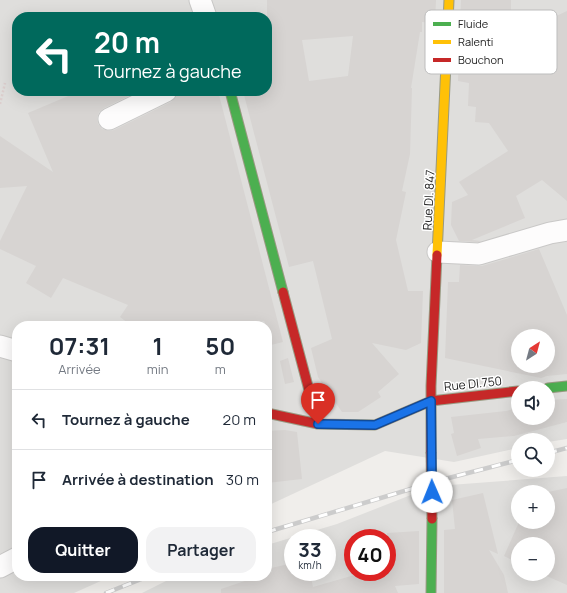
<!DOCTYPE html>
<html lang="fr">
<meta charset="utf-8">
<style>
body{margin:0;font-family:Manrope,sans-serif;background:#f2f2f3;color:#1f2937;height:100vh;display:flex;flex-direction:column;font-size:15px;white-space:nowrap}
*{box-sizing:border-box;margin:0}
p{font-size:13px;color:#747a83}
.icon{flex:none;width:22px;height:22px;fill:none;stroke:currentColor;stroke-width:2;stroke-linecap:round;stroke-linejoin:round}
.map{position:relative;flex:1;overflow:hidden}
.details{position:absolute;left:12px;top:321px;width:260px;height:260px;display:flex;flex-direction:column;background:#fff;border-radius:16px;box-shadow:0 4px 16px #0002}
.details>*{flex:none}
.top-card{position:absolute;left:12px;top:12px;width:260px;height:84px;border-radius:16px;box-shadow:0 4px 16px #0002;background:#00695c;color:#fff;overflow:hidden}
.needle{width:26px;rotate:36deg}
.tools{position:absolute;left:511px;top:329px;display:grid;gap:8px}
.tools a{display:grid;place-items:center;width:44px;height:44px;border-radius:50%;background:#fff;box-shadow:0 4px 16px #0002;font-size:20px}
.speed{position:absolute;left:284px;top:529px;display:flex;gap:8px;font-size:20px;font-weight:700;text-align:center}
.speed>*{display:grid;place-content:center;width:52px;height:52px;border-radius:50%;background:#fff;box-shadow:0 4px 16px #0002;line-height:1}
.speed small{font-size:10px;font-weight:400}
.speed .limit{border:6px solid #d22;background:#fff;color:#111}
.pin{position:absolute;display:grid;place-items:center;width:34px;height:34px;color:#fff;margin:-41px -17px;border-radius:50% 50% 50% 0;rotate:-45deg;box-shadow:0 0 4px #0007}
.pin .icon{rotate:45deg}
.me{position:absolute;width:44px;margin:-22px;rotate:359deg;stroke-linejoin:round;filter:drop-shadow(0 0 3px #0008)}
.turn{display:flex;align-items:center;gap:14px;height:84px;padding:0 16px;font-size:18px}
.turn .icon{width:52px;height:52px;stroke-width:2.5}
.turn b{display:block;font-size:28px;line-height:34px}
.eta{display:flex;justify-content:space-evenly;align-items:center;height:68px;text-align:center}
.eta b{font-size:24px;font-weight:700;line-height:28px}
.cta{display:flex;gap:8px;margin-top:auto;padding:8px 16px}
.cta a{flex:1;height:46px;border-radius:16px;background:#111827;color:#fff;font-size:16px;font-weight:700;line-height:46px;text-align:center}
.cta a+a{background:#f2f2f3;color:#1f2937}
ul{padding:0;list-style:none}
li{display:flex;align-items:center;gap:12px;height:60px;padding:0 16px;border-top:1px solid #e0e1e3}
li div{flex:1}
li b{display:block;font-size:15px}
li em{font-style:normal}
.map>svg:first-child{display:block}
.residential{fill:#dfdedc;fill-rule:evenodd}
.building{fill:#d7d4d2;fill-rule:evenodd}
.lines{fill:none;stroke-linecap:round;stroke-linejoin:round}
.street-casing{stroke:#c9c8c7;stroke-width:23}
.fast-casing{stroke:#999a82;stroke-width:11}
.slow-casing{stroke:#999a82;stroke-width:11}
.jam-casing{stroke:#999a82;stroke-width:11}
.path{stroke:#dccecd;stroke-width:2.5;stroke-dasharray:2 2;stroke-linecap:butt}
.street{stroke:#fdfcfc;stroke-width:21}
.fast{stroke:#4caf50;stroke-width:9}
.slow{stroke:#ffc107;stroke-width:9}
.jam{stroke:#c62828;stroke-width:9}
.rail-casing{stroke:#ccc;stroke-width:4.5}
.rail{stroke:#fff;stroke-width:3;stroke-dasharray:9;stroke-linecap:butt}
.jam-bridge-casing{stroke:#999a82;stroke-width:11;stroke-linecap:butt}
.jam-bridge{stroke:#c62828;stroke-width:9}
.route-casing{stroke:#114b97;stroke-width:10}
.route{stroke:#1a73e8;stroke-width:7}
.labels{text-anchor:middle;stroke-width:3;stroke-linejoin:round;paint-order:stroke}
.street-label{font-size:12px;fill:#222;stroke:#fff}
.key{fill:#fff;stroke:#bdbdbd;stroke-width:1}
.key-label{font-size:11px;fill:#222}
</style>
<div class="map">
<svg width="567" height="593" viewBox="0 0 567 593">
<rect width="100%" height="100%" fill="#f0eeeb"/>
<path class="residential" d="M0 0H567V439L548 442V440H518V448L454 462 385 451 267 506V326H17V576H112L74 593H0ZM17 17H267V91H17ZM518 336H548V366H518ZM518 388H548V418H518Z
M567 476V593H142L176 576H267V545L337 524 416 493 450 485ZM518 492H548V522H518ZM293 538H327V572H293ZM353 538H387V572H353ZM518 544H548V574H518Z"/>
<path class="building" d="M267 0H436L435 23 422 22V32H420L411 88H412L410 154 402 191 406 192 396 240 408 291H423L421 343 406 350 372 343 399 374 378 392 381 397 358 412H342L318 377 311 348 332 339 313 261 289 267 243 91H267ZM353 36 348 76 309 81 302 40Z
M461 0H511V14L550 19 567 11V201L542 180 516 196 525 218 472 240 481 241 478 242 459 241 451 225 452 202 468 195 459 182 508 151 489 123 475 122 476 107 468 106 469 83 458 81 459 50 464 24H460Z
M80 91H139L104 108 99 112 97 118 98 124 102 129 109 131 114 130 171 102 176 97 178 91H218L283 342 271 345 267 326H266L264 321 244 326H132L120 317 128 305 63 278 51 298 26 283 36 266 0 249V241L27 186 0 188V136L53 172 28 113Z
M539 249 567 315V374L547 376 541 378 445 358 448 282H459L460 265 482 266ZM518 336H548V366H518Z
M288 358 294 382 285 384 280 361Z
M567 399V422L514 436 478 439 481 448 457 456 451 434 454 433 451 417 506 411 518 408V418H548V400Z
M285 430 297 432 302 479 267 483V431Z
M567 488V585L542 574H548V544H518V563L504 556 519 522H548V492Z
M483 493 498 554 489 550 504 575 508 593H444V530L455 529 452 500Z
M419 531V584L395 586 398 593H221V589L260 576H267V574L272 572 271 568 293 563V572H310L313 587 365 572H387V533Z"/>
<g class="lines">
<g class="street-casing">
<path id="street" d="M200 0 206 17
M109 119 166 91
M438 252 479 254 550 233 567 230
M0 346 17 351
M0 567 17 558"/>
</g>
<g class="fast-casing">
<path id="fast" d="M230 91 283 292
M548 388 567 386
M431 593 432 519"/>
</g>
<g class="slow-casing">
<path id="slow" d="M437 255 449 0"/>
</g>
<g class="jam-casing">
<path id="jam" d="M283 292 318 424
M267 413 318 424 375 425 431 401 518 391
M431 452V386L437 255"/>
</g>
<path class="path" d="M0 104 5 83"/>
<use href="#street" class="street"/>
<use href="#fast" class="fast"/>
<use href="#slow" class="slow"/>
<use href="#jam" class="jam"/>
<g class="rail-casing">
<path id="rail" d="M548 453 567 448
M267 532 441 480 518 460
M106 593 149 576"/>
</g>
<use href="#rail" class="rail"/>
<g class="jam-bridge-casing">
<path id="jam-bridge" d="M431 452 432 519"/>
</g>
<use href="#jam-bridge" class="jam-bridge"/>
</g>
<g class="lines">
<g class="route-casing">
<path id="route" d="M318 424 375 425 431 401 432 492"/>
</g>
<use href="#route" class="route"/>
</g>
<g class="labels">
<g class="street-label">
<text transform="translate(429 200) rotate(-87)" y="4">Rue DI. 847</text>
<text transform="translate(473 384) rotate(-6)" y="4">Rue DI.750</text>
</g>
</g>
<rect x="425" y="10" width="132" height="64" rx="6" class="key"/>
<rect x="433" y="22" width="18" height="4" fill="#4caf50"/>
<rect x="433" y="40" width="18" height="4" fill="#ffc107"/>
<rect x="433" y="58" width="18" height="4" fill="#c62828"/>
<g class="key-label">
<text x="458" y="28">Fluide</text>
<text x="458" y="46">Ralenti</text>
<text x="458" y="64">Bouchon</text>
</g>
</svg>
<div class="tools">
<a><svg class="needle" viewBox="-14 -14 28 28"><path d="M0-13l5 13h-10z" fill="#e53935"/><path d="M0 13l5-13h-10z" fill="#747a83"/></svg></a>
<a><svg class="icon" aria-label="sound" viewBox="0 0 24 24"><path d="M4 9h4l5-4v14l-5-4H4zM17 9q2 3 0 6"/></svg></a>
<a><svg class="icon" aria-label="search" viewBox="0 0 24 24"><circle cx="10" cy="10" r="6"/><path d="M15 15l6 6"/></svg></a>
<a>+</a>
<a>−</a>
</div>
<div class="speed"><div>33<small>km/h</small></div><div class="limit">40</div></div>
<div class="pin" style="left:318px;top:424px;background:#d93025"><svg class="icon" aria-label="arrive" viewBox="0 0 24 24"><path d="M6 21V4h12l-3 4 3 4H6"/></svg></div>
<svg class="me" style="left:432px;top:492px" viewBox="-20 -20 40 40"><circle r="19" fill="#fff"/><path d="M0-13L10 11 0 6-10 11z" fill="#1a73e8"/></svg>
<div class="top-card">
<div class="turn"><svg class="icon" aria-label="left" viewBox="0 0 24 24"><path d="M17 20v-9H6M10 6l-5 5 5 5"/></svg><div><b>20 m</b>Tournez à gauche</div></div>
</div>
<section class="details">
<div class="eta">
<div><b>07:31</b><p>Arrivée</p></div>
<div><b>1</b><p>min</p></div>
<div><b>50</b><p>m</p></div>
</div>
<ul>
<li><svg class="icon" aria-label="left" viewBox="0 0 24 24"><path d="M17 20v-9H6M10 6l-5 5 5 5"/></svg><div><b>Tournez à gauche</b></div><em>20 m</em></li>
<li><svg class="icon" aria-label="arrive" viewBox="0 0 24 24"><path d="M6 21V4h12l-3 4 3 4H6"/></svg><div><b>Arrivée à destination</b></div><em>30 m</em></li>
</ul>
<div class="cta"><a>Quitter</a><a>Partager</a></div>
</section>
</div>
